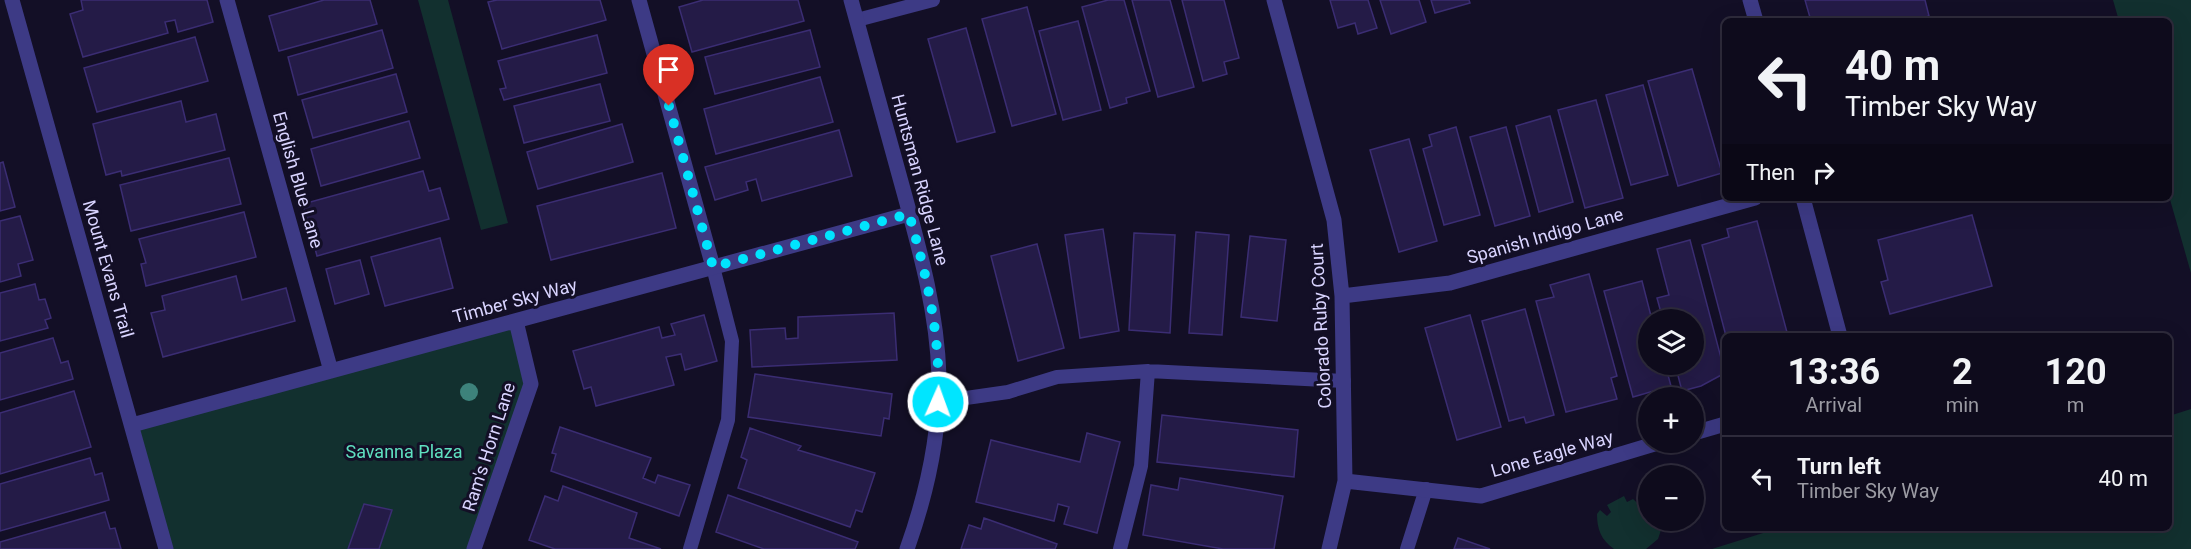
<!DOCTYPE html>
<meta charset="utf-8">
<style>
body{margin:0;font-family:Roboto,sans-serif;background:#171425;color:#f1f3f6;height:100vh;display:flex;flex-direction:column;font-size:22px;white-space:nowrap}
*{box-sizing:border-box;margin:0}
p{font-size:20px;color:#9b9ba3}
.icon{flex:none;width:33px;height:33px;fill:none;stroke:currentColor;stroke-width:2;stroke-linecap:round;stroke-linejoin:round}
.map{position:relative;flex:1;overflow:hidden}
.details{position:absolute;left:1722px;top:333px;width:450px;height:198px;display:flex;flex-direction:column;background:#0e0b1c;border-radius:9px;box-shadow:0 6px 24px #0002,0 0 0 2px #2e2b3b}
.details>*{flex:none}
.banner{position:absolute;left:1722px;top:18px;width:450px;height:183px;border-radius:9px;box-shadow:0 6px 24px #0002,0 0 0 2px #2e2b3b;background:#0e0b1c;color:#f1f3f6;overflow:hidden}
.controls{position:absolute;left:1638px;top:309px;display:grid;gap:12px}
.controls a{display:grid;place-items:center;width:66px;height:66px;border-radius:50%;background:#0e0b1c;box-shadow:0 6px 24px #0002,0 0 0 2px #2e2b3b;font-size:30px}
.pin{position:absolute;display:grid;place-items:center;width:51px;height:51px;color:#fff;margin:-62px -26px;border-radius:50% 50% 50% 0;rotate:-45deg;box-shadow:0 0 6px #0007}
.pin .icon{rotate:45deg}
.me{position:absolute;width:66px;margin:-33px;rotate:2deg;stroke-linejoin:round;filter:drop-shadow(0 0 4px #0008)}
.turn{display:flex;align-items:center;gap:21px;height:126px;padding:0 24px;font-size:27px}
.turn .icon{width:78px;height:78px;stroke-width:2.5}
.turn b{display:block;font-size:42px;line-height:51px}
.then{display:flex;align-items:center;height:57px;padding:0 24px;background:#0003;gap:12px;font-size:22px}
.eta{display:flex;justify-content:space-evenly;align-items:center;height:102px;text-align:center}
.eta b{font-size:36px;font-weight:700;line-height:42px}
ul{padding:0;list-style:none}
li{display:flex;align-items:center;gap:18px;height:84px;padding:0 24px;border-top:2px solid #2e2b3b}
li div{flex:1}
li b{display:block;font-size:22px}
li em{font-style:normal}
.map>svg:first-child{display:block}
.green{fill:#12302f}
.building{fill:#241b47;stroke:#3b2d73;stroke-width:1.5}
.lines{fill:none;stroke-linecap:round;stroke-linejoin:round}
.service{stroke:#3d3a85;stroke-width:14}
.minor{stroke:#3d3a85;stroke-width:15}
.tree{fill:#3d827b}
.route{stroke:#00e5ff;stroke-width:10;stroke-dasharray:0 18}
.labels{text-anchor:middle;stroke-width:6;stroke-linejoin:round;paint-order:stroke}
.street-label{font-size:18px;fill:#d9d4ff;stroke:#130f26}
.park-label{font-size:18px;fill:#5fe0c0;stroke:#130f26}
</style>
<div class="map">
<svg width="2191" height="549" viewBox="0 0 2191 549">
<rect width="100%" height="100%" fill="#130f26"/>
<path class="green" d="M418 0H448L508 223 481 230Z
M2113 0H2191V273L2169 196V21H2119Z
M516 321 529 368 474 549H163L132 425Z
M2191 409V549H1712L1779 528H2169V416Z
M1624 496 1627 502 1633 499 1648 513V520L1664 521 1658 539 1646 549H1614C1601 540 1597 529 1597 514L1600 510 1607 516 1611 512 1607 505Z"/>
<path class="building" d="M81 0H207L213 22 178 32 175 20 165 22 168 33 83 57 70 14 83 10Z
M324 0H370L377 24 279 51 269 16Z
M497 0H600L606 20 502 49 488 2Z
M703 0H798L804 21 692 52 679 7Z
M1108 0H1124L1150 91 1126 98 1127 103 1110 108 1082 7Z
M1132 0H1170L1194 87 1158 97Z
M1182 0H1224L1239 58 1224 62 1227 74 1203 81Z
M1330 0H1368L1377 28 1358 34 1355 23 1338 28Z
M1380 0H1419L1426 22 1391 34Z
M1431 0H1469L1470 3 1435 13Z
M1805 0H1925L1929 16 1911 21H1811Z
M1027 7 1056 114 1012 126 982 19Z
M1078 21 1101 110 1063 120 1039 31Z
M966 28 995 132 957 142 928 39Z
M382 30 393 68 298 95 288 57Z
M810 30 820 67 715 94 705 57Z
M597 35 607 73 504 100 500 89 506 88 498 61Z
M195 37 208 81 97 112 84 68Z
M1692 69 1722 173 1678 186 1648 81Z
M396 74 407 112 313 138 302 100Z
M820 77 833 122 716 154 704 109Z
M600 84 610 121 524 143 514 106Z
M1643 85 1668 175 1631 185 1606 95Z
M1596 100 1623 198 1585 208 1558 110Z
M181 101 186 122 216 114 225 150 122 176 121 171 106 175 93 124Z
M1550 116 1573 202 1539 212 1516 126Z
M409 121 420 158 321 186 311 149Z
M622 124 633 162 538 189 527 152Z
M1456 127 1480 215 1444 225 1423 149 1432 146 1429 135Z
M1506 127 1530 216 1495 226 1470 137Z
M839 130 852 176 762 201 756 179 746 182 748 190 715 200 705 167Z
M1409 139 1437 241 1399 252 1370 150Z
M229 158 241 204 131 231 120 185Z
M3 162 15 207 0 211V163Z
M423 171 429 191 440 188 449 219 317 256 303 204Z
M662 173 676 228 551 260 537 206Z
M244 212 256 257 146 286 141 264 146 263 139 239Z
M1972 215 1992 286 1890 314 1881 282 1888 280 1878 240Z
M20 216 33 260 18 264 21 276 0 282V221Z
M1757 221 1788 336H1726L1702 245 1729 237 1727 229Z
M1103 229 1119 331 1080 338 1065 235Z
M1196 232 1229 235 1222 335 1189 333Z
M1134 233 1175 235 1170 333 1129 330Z
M1250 236 1286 240 1277 321 1241 317Z
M440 238 453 288 385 306 371 257Z
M1690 240 1725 373 1701 386 1682 391 1675 364H1694V320H1663L1657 298 1669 295 1657 249Z
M1037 244 1064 348 1018 361 991 256Z
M360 260 369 294 335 304 326 269Z
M1589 274 1617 376 1611 378 1617 399 1566 412 1536 301 1554 297 1550 285Z
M236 276 242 300 286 288 295 321 163 357 151 313 165 310 162 296Z
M1642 281 1652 320H1648V364H1665L1671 386 1633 397 1604 291Z
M35 284 39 300 45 299 51 318 45 320 48 328 0 341V293Z
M1525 309 1554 415 1526 423 1524 417 1509 421 1482 321Z
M894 313 897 360 752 367 750 330 785 328 786 339 798 338V317Z
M704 315 717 361 685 370 681 354 666 357 674 385 596 406 591 387 584 389 573 351 659 327 662 338 675 335 671 324Z
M1470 315 1501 427 1457 440 1425 328Z
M53 338 61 363 68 361 73 379 0 400V353Z
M755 374 892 394 889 419 884 418 881 436 748 417Z
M74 391 91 447 0 474V413Z
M1162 415 1298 430 1294 477 1157 462Z
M560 427 651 458 643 478 655 483 658 475 690 485 679 516 551 471 556 454 552 453Z
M750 428 801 446 798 450 875 473 862 512 856 510 850 527 738 488 747 460 741 457Z
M1087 433 1120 442 1097 533 1064 524 1069 507 1058 504 1054 521 976 502 991 440 1080 462Z
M90 458 95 475 102 473 109 500 0 531V484Z
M1180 478 1283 496 1274 549H1223L1143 535 1151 485 1178 490Z
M563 486 637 513 629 538 661 549H555L529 540 545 496 558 501Z
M728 495 858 542 855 549H764L716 532Z
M364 504 392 510 379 549H348Z
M105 512 110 529 115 528 121 549H0V542Z
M984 518 1057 544 1055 549H961L969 525 981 529Z
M1458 538 1490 549H1454Z"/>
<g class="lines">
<path class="service" d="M857 20 933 0
M938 402 1008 392 1057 377 1148 371 1344 381
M690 549 728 420 732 341 713 267
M1120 549 1141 466 1148 371
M1407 549 1426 489"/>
<path class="minor" d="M12 0 166 549
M227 0 331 371
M639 0 713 267
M851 0C868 63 886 126 903 189 920 251 937 311 939 376 940 435 927 493 907 549
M1274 0 1334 220 1342 296 1345 481 1329 549
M1750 0 1756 21
M1803 198 1840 336
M1342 296 1450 283 1755 198
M132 425 909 214
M1694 433 1725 424
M1345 481 1481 496 1661 442
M474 549 531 384 516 321"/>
</g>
<circle class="tree" cx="469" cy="392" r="9"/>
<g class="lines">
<path class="route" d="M669 106 713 267 909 214C927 276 941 337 938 402"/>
</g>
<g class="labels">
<g class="street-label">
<text transform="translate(298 180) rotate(74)" y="6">English Blue Lane</text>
<text transform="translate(920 180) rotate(75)" y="6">Huntsman Ridge Lane</text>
<text transform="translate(1545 236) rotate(-16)" y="6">Spanish Indigo Lane</text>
<text transform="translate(108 269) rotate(74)" y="6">Mount Evans Trail</text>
<text transform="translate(515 301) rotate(-15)" y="6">Timber Sky Way</text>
<text transform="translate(1321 326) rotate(-93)" y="6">Colorado Ruby Court</text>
<text transform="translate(489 447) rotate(-72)" y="6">Ram's Horn Lane</text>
<text transform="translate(1552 454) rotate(-16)" y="6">Lone Eagle Way</text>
</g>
<g class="park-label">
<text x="404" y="458">Savanna Plaza</text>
</g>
</g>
</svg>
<div class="controls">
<a><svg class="icon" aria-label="layers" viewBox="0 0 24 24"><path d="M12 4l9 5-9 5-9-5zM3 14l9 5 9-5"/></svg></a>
<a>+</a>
<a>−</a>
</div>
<div class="pin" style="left:669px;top:106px;background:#d93025"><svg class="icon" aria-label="arrive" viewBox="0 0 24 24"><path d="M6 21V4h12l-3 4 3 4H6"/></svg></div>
<svg class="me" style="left:938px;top:402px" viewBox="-20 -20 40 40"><circle r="17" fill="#00e5ff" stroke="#fff" stroke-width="3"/><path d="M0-11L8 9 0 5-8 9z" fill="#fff"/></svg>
<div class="banner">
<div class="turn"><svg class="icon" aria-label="left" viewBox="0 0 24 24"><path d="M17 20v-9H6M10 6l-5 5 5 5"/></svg><div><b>40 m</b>Timber Sky Way</div></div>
<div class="then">Then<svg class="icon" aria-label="right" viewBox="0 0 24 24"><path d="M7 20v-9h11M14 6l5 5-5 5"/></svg></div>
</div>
<section class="details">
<div class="eta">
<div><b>13:36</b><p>Arrival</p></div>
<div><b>2</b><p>min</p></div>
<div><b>120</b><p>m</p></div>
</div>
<ul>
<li><svg class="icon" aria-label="left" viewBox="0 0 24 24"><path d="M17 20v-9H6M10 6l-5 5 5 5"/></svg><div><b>Turn left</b><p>Timber Sky Way</p></div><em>40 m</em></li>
</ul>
</section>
</div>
